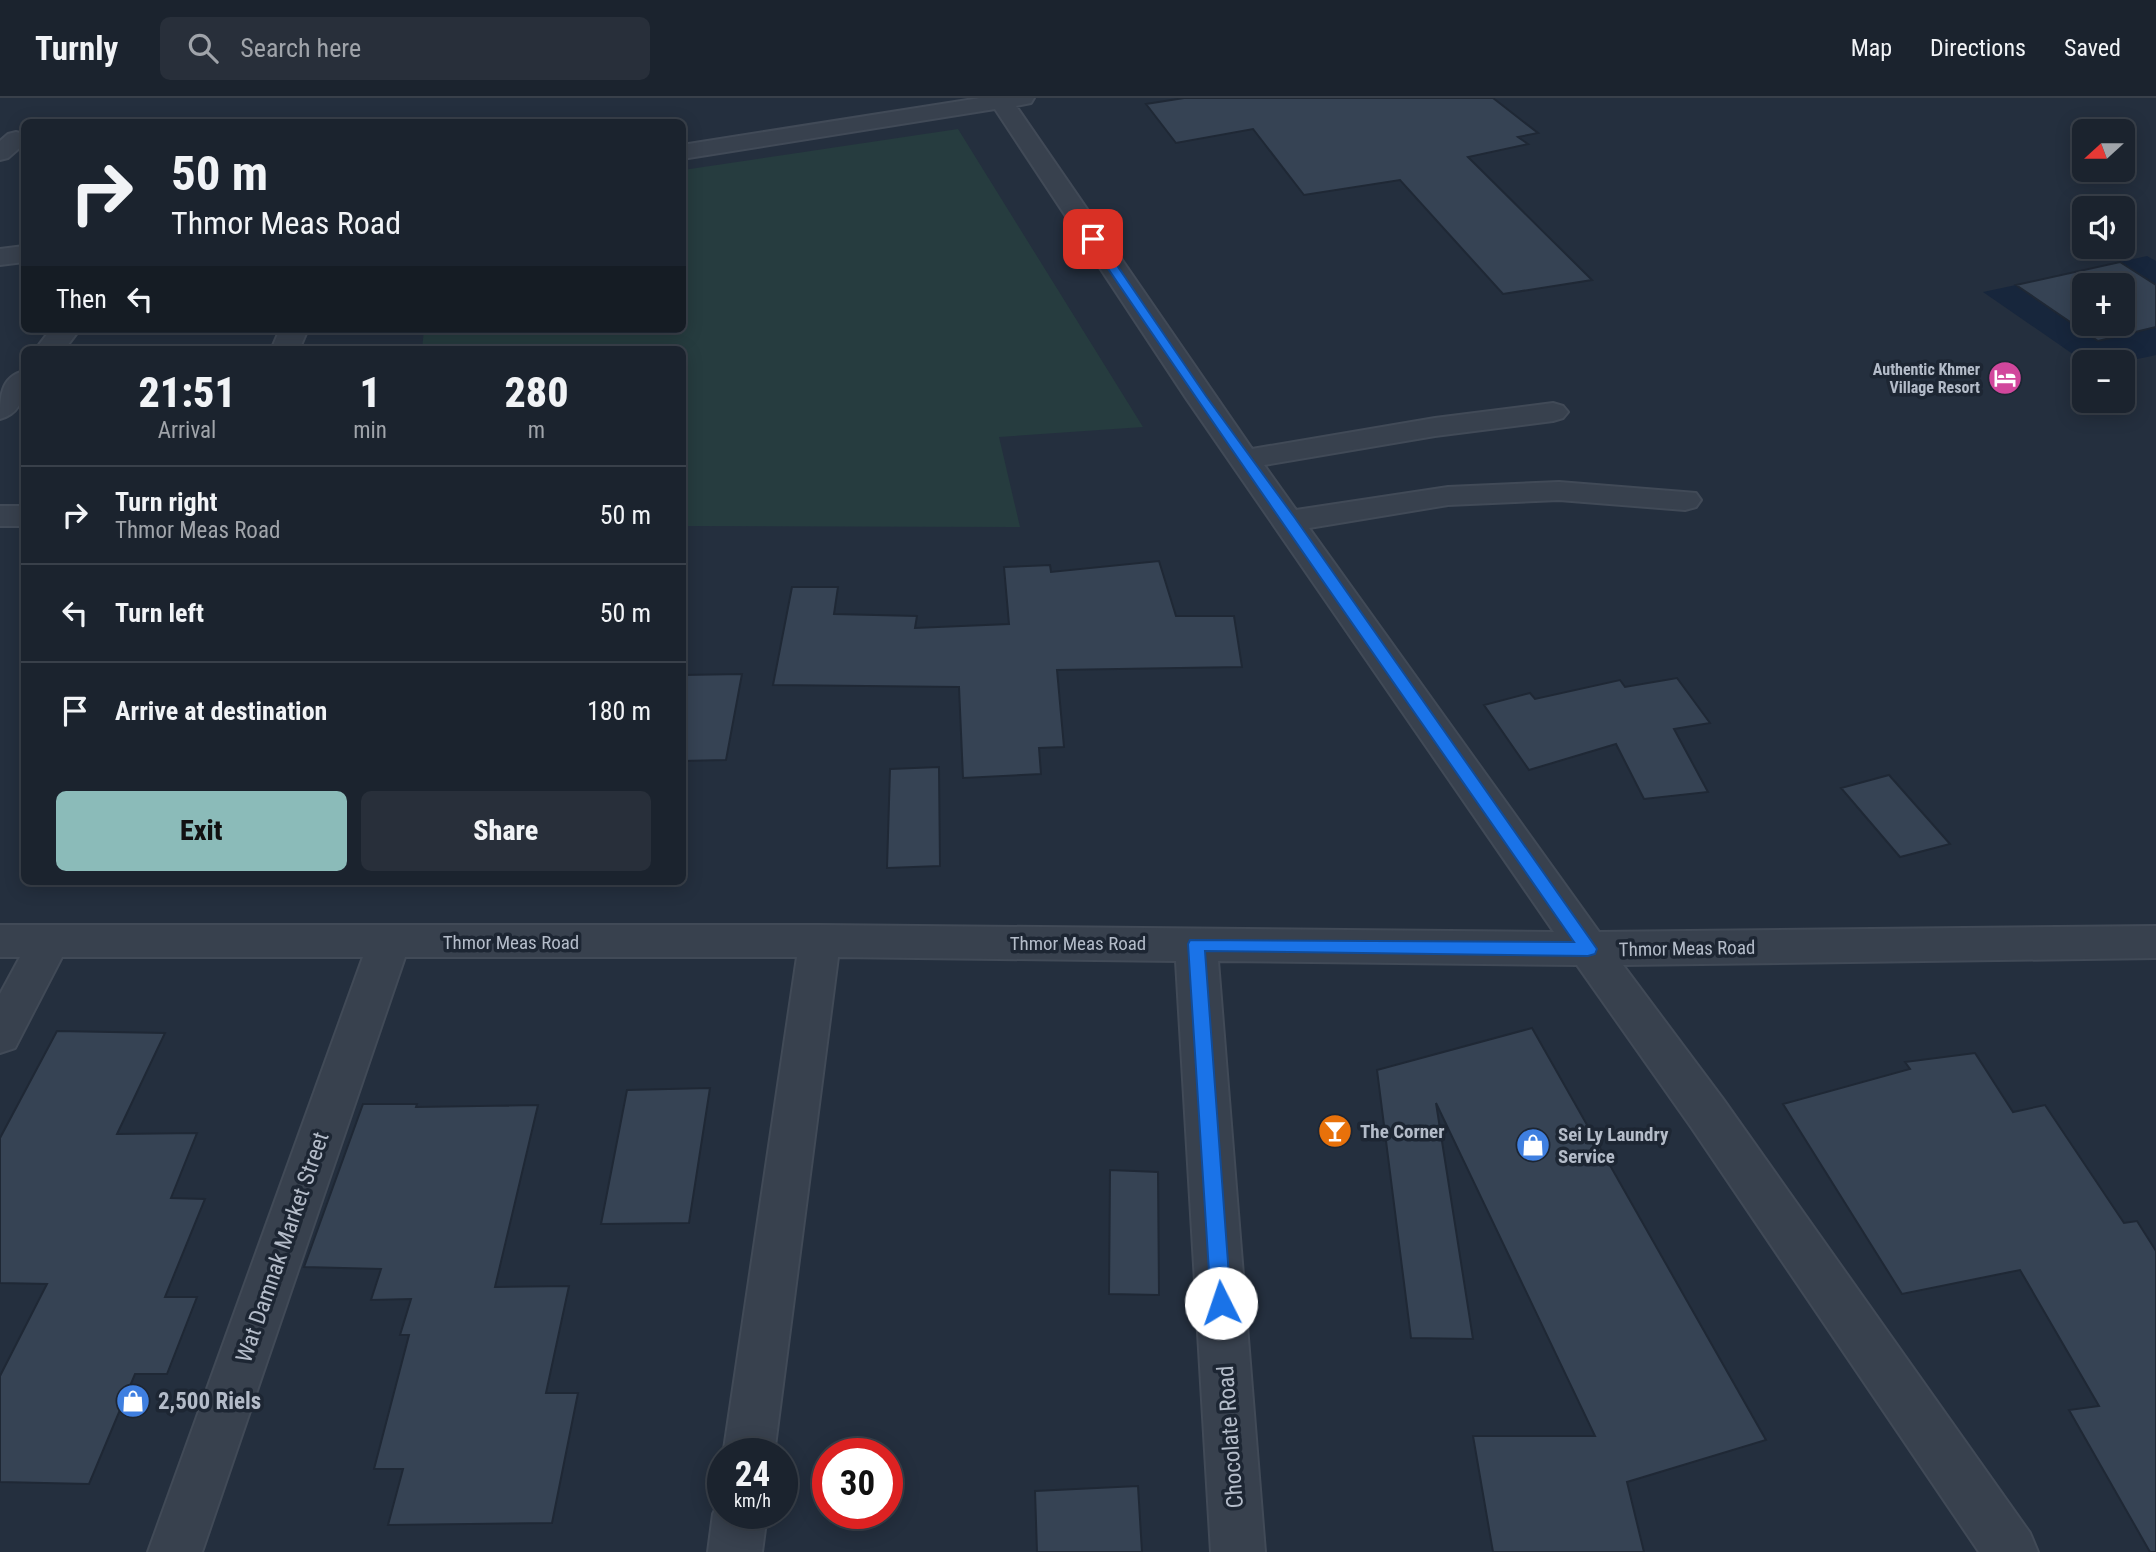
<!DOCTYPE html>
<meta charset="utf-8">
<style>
body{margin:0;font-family:"Roboto Condensed",sans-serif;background:#282f3a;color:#f1f3f6;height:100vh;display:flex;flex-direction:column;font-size:26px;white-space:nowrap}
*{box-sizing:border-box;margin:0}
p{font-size:23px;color:#a0a4aa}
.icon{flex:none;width:38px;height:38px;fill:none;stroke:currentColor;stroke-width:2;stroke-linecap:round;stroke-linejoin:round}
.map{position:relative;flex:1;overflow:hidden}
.drawer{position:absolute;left:21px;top:248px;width:665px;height:539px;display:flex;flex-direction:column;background:#1b232e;border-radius:10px;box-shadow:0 4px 18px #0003,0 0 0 2px #39404a}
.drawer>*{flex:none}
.hud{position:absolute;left:21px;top:21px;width:665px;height:214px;border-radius:10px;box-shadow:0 4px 18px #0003,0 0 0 2px #39404a;background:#1b232e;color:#f1f3f6;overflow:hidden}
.needle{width:46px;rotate:249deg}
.fabs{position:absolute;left:2072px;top:21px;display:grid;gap:14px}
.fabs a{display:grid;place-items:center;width:63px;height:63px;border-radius:10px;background:#1b232e;box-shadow:0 4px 18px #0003,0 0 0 2px #39404a;font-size:35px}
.speed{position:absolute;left:707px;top:1340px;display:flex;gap:14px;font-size:35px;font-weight:700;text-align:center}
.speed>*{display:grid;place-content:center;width:91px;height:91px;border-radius:50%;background:#1b232e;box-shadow:0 4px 18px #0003,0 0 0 2px #39404a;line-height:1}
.speed small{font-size:18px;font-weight:400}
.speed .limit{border:10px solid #d22;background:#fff;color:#111}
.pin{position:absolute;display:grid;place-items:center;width:60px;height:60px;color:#fff;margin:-30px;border-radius:14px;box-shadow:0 4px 10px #0006}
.me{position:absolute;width:77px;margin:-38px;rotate:356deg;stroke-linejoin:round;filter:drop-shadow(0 0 5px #0008)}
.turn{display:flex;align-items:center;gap:24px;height:147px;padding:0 35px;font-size:32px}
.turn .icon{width:91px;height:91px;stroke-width:2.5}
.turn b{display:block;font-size:49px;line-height:60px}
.then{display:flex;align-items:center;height:66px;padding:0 35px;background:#0003;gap:14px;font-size:26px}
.eta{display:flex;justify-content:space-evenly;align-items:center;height:119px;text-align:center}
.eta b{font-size:42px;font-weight:800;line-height:49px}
.cta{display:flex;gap:14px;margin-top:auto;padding:14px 35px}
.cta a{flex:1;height:80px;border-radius:10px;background:#8bbbb9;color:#111;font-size:28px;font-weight:800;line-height:80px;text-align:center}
.cta a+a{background:#282f3a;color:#f1f3f6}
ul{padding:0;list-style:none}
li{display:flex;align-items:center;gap:21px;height:98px;padding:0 35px;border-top:2px solid #39404a}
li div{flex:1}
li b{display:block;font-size:26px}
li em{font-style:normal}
header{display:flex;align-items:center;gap:42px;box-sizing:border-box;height:98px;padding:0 35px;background:#1b232e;border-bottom:2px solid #39404a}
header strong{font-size:33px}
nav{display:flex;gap:38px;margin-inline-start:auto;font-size:24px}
.search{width:490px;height:63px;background:#282f3a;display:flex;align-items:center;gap:18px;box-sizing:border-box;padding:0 24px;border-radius:10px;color:#a0a4aa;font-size:26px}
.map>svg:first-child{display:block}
.green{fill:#263c3f}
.water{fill:#17263c}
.building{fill:#364354;stroke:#1f2835;stroke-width:2;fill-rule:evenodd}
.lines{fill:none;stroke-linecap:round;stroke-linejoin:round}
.minor-casing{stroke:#414a57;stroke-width:4}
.minor{fill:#38414e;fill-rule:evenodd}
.route{fill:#1a73e8;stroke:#114b97;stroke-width:2}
.labels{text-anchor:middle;stroke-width:7;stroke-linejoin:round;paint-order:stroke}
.far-poi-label{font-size:16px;font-weight:bold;fill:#b4bcc9;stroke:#1d2633;text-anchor:end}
.street-label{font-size:19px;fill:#b4bcc9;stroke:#1d2633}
.poi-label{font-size:19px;font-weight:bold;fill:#b4bcc9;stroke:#1d2633;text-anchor:start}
.near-street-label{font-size:23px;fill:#b4bcc9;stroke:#1d2633}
.near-poi-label{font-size:23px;font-weight:bold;fill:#b4bcc9;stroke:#1d2633;text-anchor:start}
</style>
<header>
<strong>Turnly</strong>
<div class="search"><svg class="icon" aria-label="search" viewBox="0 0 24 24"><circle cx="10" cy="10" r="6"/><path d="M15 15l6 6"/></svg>Search here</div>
<nav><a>Map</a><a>Directions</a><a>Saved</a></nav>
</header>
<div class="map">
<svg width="2156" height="1454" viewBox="0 0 2156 1454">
<rect width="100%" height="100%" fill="#242f3e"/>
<path class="green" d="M958 31 1143 329 999 339 1020 429 686 428 683 441 682 252H422L424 231H682L683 72Z"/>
<path class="water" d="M2147 158 2156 163V187L2120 164Z
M2016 187 2098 243 2156 229V257C2130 263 2106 267 2080 261L1983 194Z"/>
<path class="building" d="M1184 0H1493L1538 35 1518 39 1528 46 1468 59 1592 182 1503 196 1400 82 1304 97 1253 31 1176 45 1146 6Z
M2120 164 2156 187V229L2098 243 2016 187ZM2084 187H2123V226H2084Z
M1159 463 1176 518H1234L1242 569 1057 572 1064 649 1039 650 1041 676 963 680 959 589 773 587 792 489H838L834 516 917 518 915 530 1009 526 1004 469 1050 467 1051 474Z
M742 576 726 662 682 663V577Z
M1677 580 1710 625 1674 631 1708 694 1644 701 1616 646 1529 672 1484 607 1530 595 1535 601 1620 582 1625 589Z
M939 669 940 768 887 770 890 671Z
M1889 677 1950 746 1900 759 1841 690Z
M1532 930 1766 1342 1627 1384 1644 1454H1493L1473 1338H1595L1436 1005 1473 1241 1411 1240 1377 972Z
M57 933 165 935 117 1036 197 1035 171 1100 205 1101 165 1199H197L167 1276H135L89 1386 0 1384V1278L47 1186 0 1185V1040Z
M1975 955 2013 1014 2045 1007 2124 1125 2137 1123 2156 1153V1454H2150L2069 1312 2099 1308 2020 1172 1902 1196 1783 1006 1910 971 1905 964Z
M710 990 689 1125 601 1126 627 992Z
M363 1006H417L416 1009 538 1007 495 1189 569 1188 546 1295H578L552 1425 388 1427 403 1371H374L409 1237H400L411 1201 371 1202 381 1171 304 1169Z
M1110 1072 1158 1074 1159 1197 1109 1196Z
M1138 1388 1142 1454H1037L1035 1393Z"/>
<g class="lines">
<g class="minor-casing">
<path id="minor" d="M980 0H1034L1031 5 1016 8 1252 351 1435 320 1553 305 1563 308 1568 314 1563 320 1553 323 1435 338 1264 367 1296 412 1448 389 1559 384 1696 395 1701 402 1696 409 1685 412 1559 402 1448 407 1309 430 1599 834 2156 828V860L1623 867 1723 1001 2030 1435 2038 1454H1979L1691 1029 1577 867 1218 863 1265 1454H1211L1176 863 838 859 774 1356 723 1358 797 859H405L202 1454H148L363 859H62L15 950 0 955V896L20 859H0V827H820L1554 834 1186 300 995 11 682 61V47Z
M16 34 24 36V46L8 60 0 62V43L8 36Z
M24 148V164L0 167V151Z
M51 231H80L64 252H35Z
M280 231H308L299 252H271Z
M24 273C26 294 23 315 0 321 0 300 0 279 24 273Z
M0 408H24V428H0Z
M723 1396V1416H767L762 1454H708L713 1416Z"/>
</g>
<use href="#minor" class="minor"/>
</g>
<path class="route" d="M1090 138H1097L1206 298 1295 420 1597 851 1595 856 1588 858 1205 853 1231 1205 1228 1212 1221 1215 1214 1212 1211 1205 1188 846 1190 842 1574 844C1412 610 1247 377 1088 141Z"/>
<defs>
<g id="hotel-disc" transform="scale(1.75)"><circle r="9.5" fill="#d1479c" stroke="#1d2633"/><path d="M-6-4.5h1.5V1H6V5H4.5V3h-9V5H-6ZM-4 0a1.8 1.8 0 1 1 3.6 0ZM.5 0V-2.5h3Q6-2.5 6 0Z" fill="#fff"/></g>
<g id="bar-disc" transform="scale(1.75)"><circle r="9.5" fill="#e8710a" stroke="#1d2633"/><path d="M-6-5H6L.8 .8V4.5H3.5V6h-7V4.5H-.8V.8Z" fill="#fff"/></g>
<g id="shop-disc" transform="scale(1.75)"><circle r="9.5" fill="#3f7fe0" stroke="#1d2633"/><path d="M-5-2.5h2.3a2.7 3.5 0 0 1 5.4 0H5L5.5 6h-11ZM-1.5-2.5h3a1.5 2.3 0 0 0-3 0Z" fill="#fff"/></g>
</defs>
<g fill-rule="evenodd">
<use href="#hotel-disc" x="2005" y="280"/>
<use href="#bar-disc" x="1335" y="1033"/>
<use href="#shop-disc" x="1533" y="1047"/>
<use href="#shop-disc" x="133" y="1303"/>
</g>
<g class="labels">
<g class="far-poi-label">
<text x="1980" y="277">Authentic Khmer<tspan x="1980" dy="18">Village Resort</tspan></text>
</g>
<g class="street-label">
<text x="511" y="851">Thmor Meas Road</text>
<text x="1078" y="852">Thmor Meas Road</text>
<text transform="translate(1687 850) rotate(-1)" y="7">Thmor Meas Road</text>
</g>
<g class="poi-label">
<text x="1360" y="1040">The Corner</text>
<text x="1558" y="1043">Sei Ly Laundry<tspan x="1558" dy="22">Service</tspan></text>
</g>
<g class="near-street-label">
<text transform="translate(282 1149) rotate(-71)" y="8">Wat Damnak Market Street</text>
<text transform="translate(1230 1339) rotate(-94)" y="8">Chocolate Road</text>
</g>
<g class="near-poi-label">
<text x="158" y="1311">2,500 Riels</text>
</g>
</g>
</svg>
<div class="fabs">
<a><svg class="needle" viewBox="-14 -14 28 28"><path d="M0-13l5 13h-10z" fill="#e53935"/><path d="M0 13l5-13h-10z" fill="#a0a4aa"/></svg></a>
<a><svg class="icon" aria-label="sound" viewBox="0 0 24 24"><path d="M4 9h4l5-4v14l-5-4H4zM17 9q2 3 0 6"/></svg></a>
<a>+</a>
<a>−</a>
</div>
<div class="speed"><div>24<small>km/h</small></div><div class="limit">30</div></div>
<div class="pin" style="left:1093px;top:141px;background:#d93025"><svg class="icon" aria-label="arrive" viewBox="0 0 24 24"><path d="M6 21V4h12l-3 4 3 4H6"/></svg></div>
<svg class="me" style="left:1221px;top:1205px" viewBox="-20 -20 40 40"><circle r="19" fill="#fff"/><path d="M0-13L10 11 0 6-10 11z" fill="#1a73e8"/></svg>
<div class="hud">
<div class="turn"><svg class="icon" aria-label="right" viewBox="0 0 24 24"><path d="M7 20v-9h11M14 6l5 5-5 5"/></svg><div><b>50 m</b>Thmor Meas Road</div></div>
<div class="then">Then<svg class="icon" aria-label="left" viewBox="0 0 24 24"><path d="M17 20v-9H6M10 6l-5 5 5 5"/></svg></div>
</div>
<section class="drawer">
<div class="eta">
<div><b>21:51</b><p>Arrival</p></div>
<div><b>1</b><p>min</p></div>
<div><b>280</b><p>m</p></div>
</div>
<ul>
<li><svg class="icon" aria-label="right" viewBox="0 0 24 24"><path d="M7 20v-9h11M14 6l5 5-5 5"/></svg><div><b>Turn right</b><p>Thmor Meas Road</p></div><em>50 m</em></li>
<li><svg class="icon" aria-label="left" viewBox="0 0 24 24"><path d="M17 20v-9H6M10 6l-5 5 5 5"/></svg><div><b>Turn left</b></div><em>50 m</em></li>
<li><svg class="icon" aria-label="arrive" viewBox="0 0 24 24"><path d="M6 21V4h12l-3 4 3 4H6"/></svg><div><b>Arrive at destination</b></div><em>180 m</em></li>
</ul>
<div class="cta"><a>Exit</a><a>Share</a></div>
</section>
</div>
